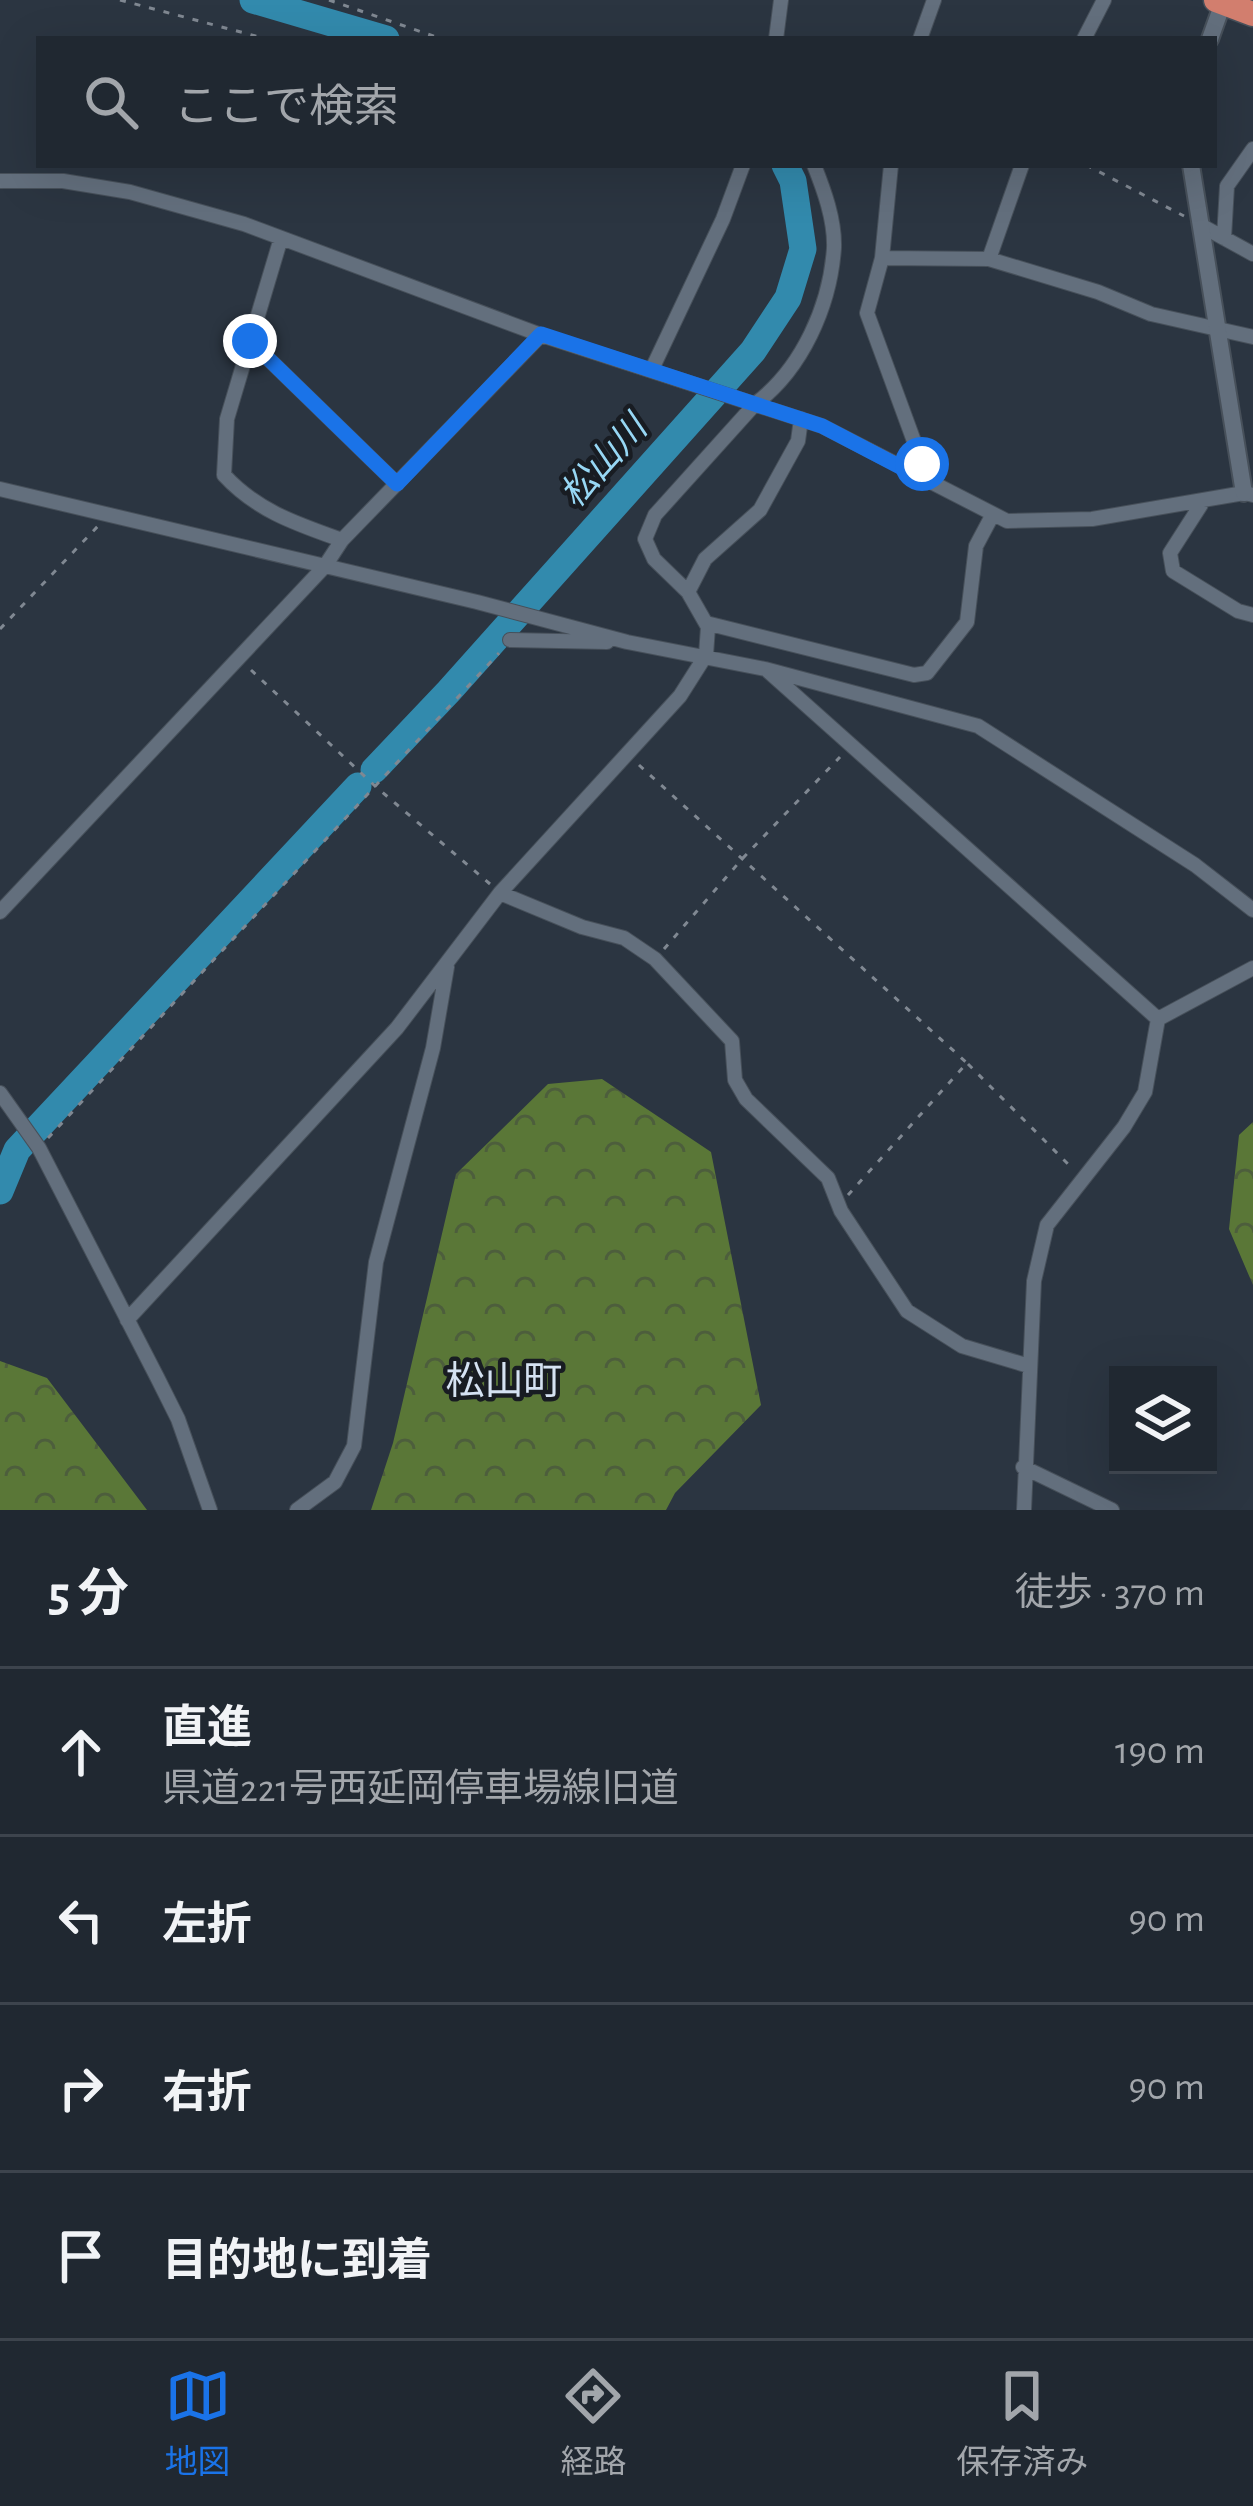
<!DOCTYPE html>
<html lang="ja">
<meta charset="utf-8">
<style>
body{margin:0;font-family:"Alegreya Sans","Noto Sans JP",sans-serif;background:#283039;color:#f1f3f6}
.controls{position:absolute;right:36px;bottom:36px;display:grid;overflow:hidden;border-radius:0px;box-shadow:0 12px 48px #0002}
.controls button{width:108px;height:108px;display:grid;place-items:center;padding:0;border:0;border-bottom:3px solid #3d444d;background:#202831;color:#f1f3f6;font:60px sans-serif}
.stop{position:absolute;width:36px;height:36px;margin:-27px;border:9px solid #1a73e8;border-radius:50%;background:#fff}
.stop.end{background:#1a73e8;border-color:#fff;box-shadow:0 3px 12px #0008}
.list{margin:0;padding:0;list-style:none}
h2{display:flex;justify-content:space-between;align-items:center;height:156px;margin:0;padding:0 48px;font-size:51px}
h2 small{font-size:39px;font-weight:400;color:#a2a6ab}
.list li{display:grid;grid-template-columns:78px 1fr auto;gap:36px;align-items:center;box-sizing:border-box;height:168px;padding:0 48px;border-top:3px solid #3d444d}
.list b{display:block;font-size:45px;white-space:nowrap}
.list p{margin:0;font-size:39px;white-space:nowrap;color:#a2a6ab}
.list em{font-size:39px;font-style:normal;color:#a2a6ab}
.icon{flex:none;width:66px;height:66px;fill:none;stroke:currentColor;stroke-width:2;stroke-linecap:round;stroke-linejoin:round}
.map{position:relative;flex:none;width:1253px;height:1510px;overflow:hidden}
.search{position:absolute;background:#202831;box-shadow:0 12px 48px #0002;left:36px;right:36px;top:36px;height:132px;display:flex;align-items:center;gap:30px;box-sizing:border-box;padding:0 42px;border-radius:0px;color:#a2a6ab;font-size:45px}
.sheet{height:828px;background:#202831}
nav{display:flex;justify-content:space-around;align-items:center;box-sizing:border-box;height:168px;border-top:3px solid #3d444d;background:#202831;font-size:33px;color:#a2a6ab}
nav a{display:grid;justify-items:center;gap:6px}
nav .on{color:#1a73e8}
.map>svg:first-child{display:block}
.forest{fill:url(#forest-crowns)}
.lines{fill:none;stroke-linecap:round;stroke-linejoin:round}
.river{stroke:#328aad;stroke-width:27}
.minor-casing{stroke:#47505a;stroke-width:16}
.tertiary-casing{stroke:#47505a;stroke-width:20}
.trunk-casing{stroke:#47505a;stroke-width:27}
.path{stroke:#808892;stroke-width:3;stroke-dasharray:6 9;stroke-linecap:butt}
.minor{stroke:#636f7d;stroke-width:14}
.tertiary{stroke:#636f7d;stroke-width:16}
.trunk{stroke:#d27e6e;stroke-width:24}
.route{stroke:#1a73e8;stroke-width:15}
.labels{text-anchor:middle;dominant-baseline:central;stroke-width:9;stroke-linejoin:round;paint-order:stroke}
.water-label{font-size:36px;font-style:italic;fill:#97d7f4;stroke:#181c22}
.quarter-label{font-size:39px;fill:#d5e2f2;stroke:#181c22}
</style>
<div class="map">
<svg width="1253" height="1510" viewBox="0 0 1253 1510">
<defs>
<pattern id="forest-crowns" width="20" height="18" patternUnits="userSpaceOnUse" patternTransform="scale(3)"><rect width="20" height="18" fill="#5a7737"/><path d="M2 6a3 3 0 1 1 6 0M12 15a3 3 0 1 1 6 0" fill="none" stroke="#4d5e3c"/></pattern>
</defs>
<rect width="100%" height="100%" fill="#2b3541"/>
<path class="forest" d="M 602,1079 L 711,1152 L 761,1405 L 675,1493 L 666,1510 L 371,1510 L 393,1443 L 456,1174 L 548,1084 Z
M 1253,1122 L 1253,1285 L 1229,1229 L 1239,1135 Z
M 0,1361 L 47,1378 L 147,1510 L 0,1510 Z"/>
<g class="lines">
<path class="river" d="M 253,0 L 386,39
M 374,770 L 449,691 L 753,351 L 788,298 L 803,249 L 793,181 L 785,165
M 0,1191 L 17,1150 L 358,786"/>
<g class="minor-casing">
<path id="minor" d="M 776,39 L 781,0
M 920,39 L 934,0
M 1084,39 L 1104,0
M 0,181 L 63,181 L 130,192 L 244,224 L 541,335 L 822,426 L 1007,521 L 1092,519 L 1244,493 L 1253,495
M 1202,226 L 1253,254
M 281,238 L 227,419 L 224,475 C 257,511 297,524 342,540
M 1224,238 L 1227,186 L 1253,149
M 882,258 L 891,165
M 989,259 L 1022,165
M 250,341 L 397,484
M 652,369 L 723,219 L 743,165
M 929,482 L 867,313 L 882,258 L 989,259 L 1098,292 L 1151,314 L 1253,337
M 0,489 L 477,602 L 627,642 L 765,669 L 978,726 L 1195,865 L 1253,910
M 1204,500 L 1170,553 L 1173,571 L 1238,611 L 1253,615
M 688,592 L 654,559 L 645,539 L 655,515 L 755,404 C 802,369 830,306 834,248 C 835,220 824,190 814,165
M 706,623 L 914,675 L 927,673 L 967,622 L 976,546 L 993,514
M 510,640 L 607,642
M 768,671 L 1158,1019
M 500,893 L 582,927 L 624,938 L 655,959 L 732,1041 L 735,1080 L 746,1099 L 828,1178 L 841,1211 L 907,1311 L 962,1346 L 1029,1366
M 0,912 L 325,566 L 342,540 L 541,335
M 1158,1019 L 1253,968
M 0,1093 L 39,1148 L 157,1377 L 178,1419 L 210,1510
M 127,1320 L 397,1028 L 500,893 L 680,696 L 706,655 L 708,627 L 688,592 L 705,559 L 760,510 L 798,441 L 801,419
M 1023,1467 L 1112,1510
M 297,1510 L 335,1482 L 354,1446 L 376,1262 L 433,1048 L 447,967
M 1024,1510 L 1034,1281 L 1047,1225 L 1124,1127 L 1145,1092 L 1158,1019"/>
</g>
<g class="tertiary-casing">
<path id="tertiary" d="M 1210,39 L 1224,0
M 1191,165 L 1244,493"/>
</g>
<g class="trunk-casing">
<path id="trunk" d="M 1216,0 L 1253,14"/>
</g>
<path class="path" d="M 120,0 L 267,39
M 329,0 L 442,39
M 1086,165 L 1184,216
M 0,629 L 98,526
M 251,670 L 375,786 L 490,884
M 639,765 L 967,1063 L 848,1195
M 664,949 L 742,859 L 840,757
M 968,1064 L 1072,1168
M 48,1138 L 499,653"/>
<use href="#minor" class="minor"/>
<use href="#tertiary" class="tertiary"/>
<use href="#trunk" class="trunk"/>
</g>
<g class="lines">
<path class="route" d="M 250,341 L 397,484 L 541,334 L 822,426 L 929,482 L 922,464"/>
</g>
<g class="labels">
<g class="water-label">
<text transform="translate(604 462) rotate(-48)">松山川</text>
</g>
<g class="quarter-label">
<text x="504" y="1382">松山町</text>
</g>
</g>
</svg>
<div class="controls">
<button><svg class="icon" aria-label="layers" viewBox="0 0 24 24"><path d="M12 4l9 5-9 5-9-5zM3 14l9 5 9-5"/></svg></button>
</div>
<div class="stop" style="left:922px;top:464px"></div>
<div class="stop end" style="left:250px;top:341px"></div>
<div class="search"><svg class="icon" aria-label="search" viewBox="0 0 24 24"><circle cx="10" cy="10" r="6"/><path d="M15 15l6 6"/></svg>ここで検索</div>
</div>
<section class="sheet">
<h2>5 分<small>徒歩 · 370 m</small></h2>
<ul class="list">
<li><svg class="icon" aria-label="ahead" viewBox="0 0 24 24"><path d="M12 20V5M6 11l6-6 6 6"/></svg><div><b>直進</b><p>県道221号西延岡停車場線旧道</p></div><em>190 m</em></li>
<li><svg class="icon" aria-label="left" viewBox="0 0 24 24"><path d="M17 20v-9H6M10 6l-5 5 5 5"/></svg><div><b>左折</b></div><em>90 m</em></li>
<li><svg class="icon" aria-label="right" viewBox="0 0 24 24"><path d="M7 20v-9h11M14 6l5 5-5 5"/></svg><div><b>右折</b></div><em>90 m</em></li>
<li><svg class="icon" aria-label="arrive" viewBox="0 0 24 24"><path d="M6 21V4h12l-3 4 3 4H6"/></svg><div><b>目的地に到着</b></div></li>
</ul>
</section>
<nav>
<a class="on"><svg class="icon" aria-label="map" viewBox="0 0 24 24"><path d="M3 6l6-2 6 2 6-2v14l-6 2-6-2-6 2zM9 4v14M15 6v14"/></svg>地図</a>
<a><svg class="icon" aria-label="directions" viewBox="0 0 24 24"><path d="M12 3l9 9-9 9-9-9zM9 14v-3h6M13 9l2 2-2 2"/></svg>経路</a>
<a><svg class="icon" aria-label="saved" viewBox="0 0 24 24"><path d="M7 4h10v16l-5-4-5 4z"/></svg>保存済み</a>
</nav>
